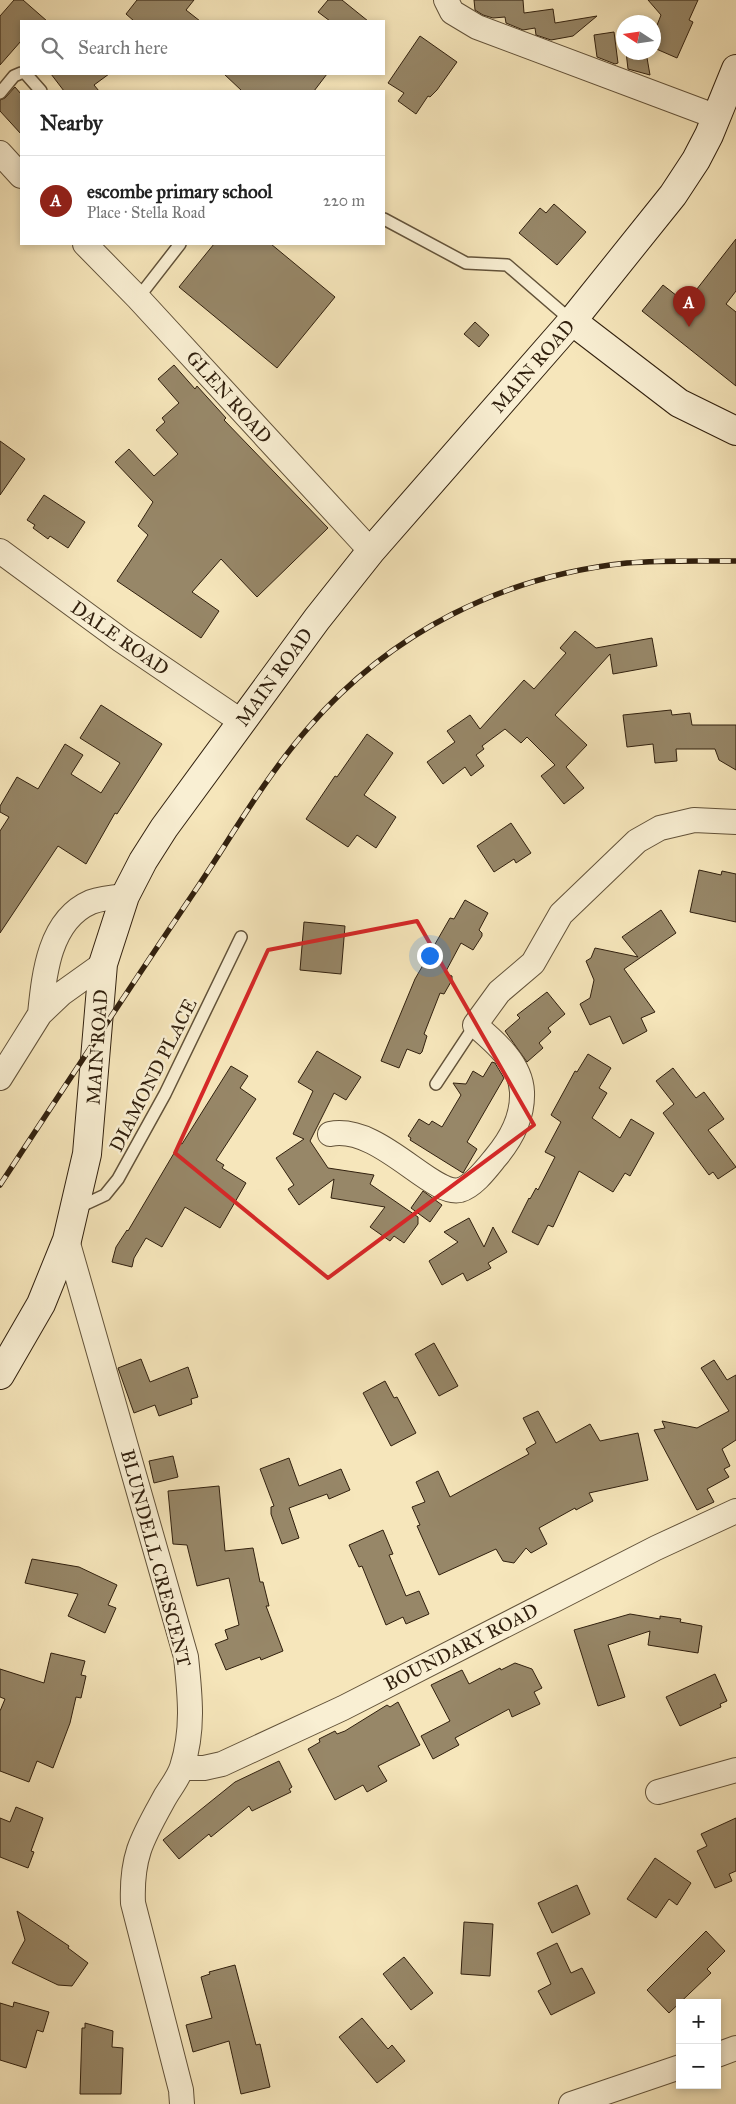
<!DOCTYPE html>
<meta charset="utf-8">
<style>
body{margin:0;font-family:"IM FELL Great Primer",serif;background:#f6f6f6;color:#222}
.controls{position:absolute;right:15px;bottom:15px;display:grid;overflow:hidden;border-radius:0px;box-shadow:0 2px 8px #0003}
.controls button{width:45px;height:45px;display:grid;place-items:center;padding:0;border:0;border-bottom:1px solid #e0e0e0;background:#fff;color:#222;font:25px sans-serif}
.compass{position:absolute;left:616px;top:15px;width:45px;height:45px;border-radius:50%;background:#fff;box-shadow:0 2px 8px #0003;rotate:282deg}
.you{position:absolute;left:429px;top:955px;width:18px;height:18px;margin:-12px;border:4px solid #fff;border-radius:50%;background:#1a73e8;box-shadow:0 0 0 8px #1a73e833}
.badge{display:grid;place-items:center;width:32px;height:32px;border-radius:50%;background:#8f2418;color:#fff;font-size:16px;font-weight:700}
.pin{position:absolute;translate:-50% -41px;filter:drop-shadow(0 1px 2px #0008)}
.pin::after{content:'';position:absolute;top:26px;width:18px;height:15px;background:inherit;clip-path:polygon(0 0,100% 0,50% 100%)}
.list{margin:0;padding:0;list-style:none}
h2{display:flex;justify-content:space-between;align-items:center;height:65px;margin:0;padding:0 20px;font-size:21px}
h2 small{font-size:16px;font-weight:400;color:#767676}
.list li{display:grid;grid-template-columns:32px 1fr auto;gap:15px;align-items:center;box-sizing:border-box;height:90px;padding:0 20px;border-top:1px solid #e0e0e0}
.list b{display:block;font-size:19px;white-space:nowrap}
.list p{margin:0;font-size:16px;white-space:nowrap;color:#767676}
.list em{font-size:16px;font-style:normal;color:#767676}
.icon{flex:none;width:28px;height:28px;fill:none;stroke:currentColor;stroke-width:2;stroke-linecap:round;stroke-linejoin:round}
.map{position:relative;flex:none;width:736px;height:2104px;overflow:hidden}
.search{position:absolute;background:#fff;box-shadow:0 2px 8px #0003;left:20px;top:20px;width:365px;height:55px;display:flex;align-items:center;gap:12px;box-sizing:border-box;padding:0 18px;border-radius:0px;color:#767676;font-size:19px}
.panel{position:absolute;background:#fff;box-shadow:0 2px 8px #0003;left:20px;top:90px;width:365px;height:155px;border-radius:0px}
.map>svg:first-child{display:block}
.building{fill:#978768;stroke:#31200e}
.lines{fill:none;stroke-linecap:round;stroke-linejoin:round}
.lane-casing{stroke:#625239;stroke-width:14}
.street-casing{stroke:#625239;stroke-width:26}
.secondary-casing{stroke:#31200e;stroke-width:30}
.lane{stroke:#f9efd3;stroke-width:11}
.street{stroke:#f9efd3;stroke-width:24}
.secondary{stroke:#f9efd3;stroke-width:28}
.rail-casing{stroke:#31200e;stroke-width:5.5}
.rail{stroke:#f9efd3;stroke-width:4;stroke-dasharray:11;stroke-linecap:butt}
.marked{fill:none;stroke:#d62828;stroke-width:4;stroke-linejoin:round}
.labels{text-anchor:middle;dominant-baseline:central;stroke-width:5;stroke-linejoin:round;paint-order:stroke}
.street-label{font-size:19px;fill:#31200e;stroke:#f9efd3}
</style>
<div class="map">
<svg width="736" height="2104" viewBox="0 0 736 2104">
<rect width="100%" height="100%" fill="#f6e6bb"/>
<filter id="stains"><feTurbulence type="fractalNoise" baseFrequency=".004" numOctaves="4"/><feColorMatrix values="0 0 0 0 .2 0 0 0 0 .09 0 0 0 0 .02 0 0 0 .5 -.17"/></filter>
<radialGradient id="worn" r=".72"><stop offset=".6" stop-color="#630" stop-opacity="0"/><stop offset="1" stop-color="#630" stop-opacity=".3"/></radialGradient>
<path class="building" d="M 14,0 L 23,0 L 47,21 L 21,21 L 21,41 L 0,65 L 0,16 Z
M 137,0 L 194,0 L 186,10 L 200,21 L 134,21 L 126,14 Z
M 328,0 L 342,0 L 368,21 L 330,21 L 318,12 Z
M 474,0 L 523,0 L 524,13 L 553,9 L 555,23 L 597,16 L 573,36 L 551,40 L 536,35 L 535,28 L 523,30 L 506,23 L 505,17 L 493,18 L 483,15 L 475,10 Z
M 648,0 L 698,0 L 689,20 L 693,22 L 677,58 L 654,48 L 654,33 L 661,15 Z
M 614,32 L 618,63 L 615,64 L 597,57 L 594,35 Z
M 420,36 L 457,62 L 437,90 L 430,97 L 428,96 L 416,114 L 398,101 L 404,93 L 388,83 Z
M 626,52 L 646,52 L 650,75 L 628,69 Z
M 51,74 L 109,74 L 94,85 L 99,91 L 64,91 Z
M 224,74 L 327,74 L 314,91 L 242,91 Z
M 15,87 L 21,94 L 21,134 L 0,111 L 0,100 L 5,98 Z
M 554,204 L 586,232 L 557,265 L 519,233 L 540,208 L 546,213 Z
M 736,239 L 736,291 L 726,304 L 736,312 L 736,386 L 642,311 L 663,285 L 686,303 Z
M 214,244 L 271,244 L 335,297 L 277,368 L 179,287 Z
M 475,322 L 489,335 L 479,347 L 464,334 Z
M 174,365 L 195,389 L 197,386 L 226,418 L 224,420 L 328,528 L 257,597 L 221,559 L 192,592 L 219,611 L 201,638 L 117,581 L 148,535 L 138,526 L 153,502 L 115,462 L 129,449 L 154,476 L 178,454 L 156,430 L 165,422 L 162,418 L 179,403 L 158,379 Z
M 0,441 L 25,459 L 0,495 Z
M 44,495 L 85,522 L 68,548 L 50,536 L 48,539 L 33,528 L 35,525 L 27,520 Z
M 575,631 L 596,648 L 652,638 L 657,666 L 613,674 L 610,654 L 555,715 L 587,745 L 566,767 L 584,788 L 564,804 L 541,776 L 555,765 L 527,737 L 521,743 L 505,729 L 482,746 L 484,749 L 476,755 L 484,766 L 471,776 L 465,767 L 443,784 L 427,762 L 455,742 L 447,731 L 470,715 L 480,729 L 524,680 L 534,689 L 566,653 L 560,648 Z
M 101,705 L 162,744 L 117,814 L 115,813 L 86,864 L 58,846 L 0,933 L 0,831 L 9,817 L 0,812 L 0,806 L 17,777 L 38,789 L 65,744 L 83,755 L 71,774 L 101,793 L 120,763 L 80,738 Z
M 671,710 L 672,715 L 690,713 L 692,725 L 736,725 L 736,770 L 719,760 L 715,749 L 676,749 L 677,761 L 655,763 L 653,744 L 627,747 L 623,715 Z
M 367,734 L 393,753 L 364,795 L 396,817 L 376,848 L 357,835 L 348,847 L 306,819 L 335,776 L 337,777 Z
M 511,823 L 531,853 L 516,863 L 514,859 L 494,872 L 477,846 Z
M 699,870 L 721,875 L 722,871 L 736,874 L 736,922 L 690,912 Z
M 465,900 L 488,913 L 479,930 L 482,933 L 482,936 L 473,950 L 461,943 L 445,973 L 452,976 L 452,980 L 444,994 L 440,993 L 424,1034 L 427,1036 L 422,1052 L 420,1054 L 407,1049 L 399,1068 L 381,1061 L 415,979 L 450,918 L 454,919 Z
M 661,910 L 676,933 L 624,969 L 655,1012 L 641,1018 L 647,1031 L 623,1044 L 610,1016 L 590,1025 L 580,1004 L 590,998 L 594,980 L 586,961 L 591,958 L 595,948 L 638,957 L 622,937 Z
M 304,922 L 345,926 L 341,974 L 300,970 Z
M 547,992 L 565,1014 L 548,1028 L 551,1032 L 539,1043 L 543,1048 L 527,1062 L 505,1031 L 520,1018 L 517,1015 Z
M 317,1051 L 361,1077 L 346,1100 L 334,1093 L 310,1141 L 328,1168 L 374,1175 L 370,1184 L 418,1217 L 418,1224 L 404,1243 L 394,1236 L 390,1241 L 370,1227 L 385,1207 L 331,1198 L 334,1179 L 299,1205 L 288,1189 L 294,1185 L 276,1158 L 304,1139 L 293,1134 L 313,1091 L 298,1082 Z
M 588,1054 L 611,1068 L 599,1088 L 607,1093 L 592,1118 L 620,1138 L 631,1119 L 654,1133 L 630,1176 L 625,1173 L 613,1192 L 579,1171 L 553,1227 L 548,1225 L 538,1245 L 512,1232 L 529,1198 L 530,1199 L 536,1188 L 538,1190 L 555,1157 L 545,1152 L 561,1122 L 551,1115 L 575,1071 L 577,1072 Z
M 492,1062 L 495,1063 L 504,1078 L 467,1142 L 477,1149 L 463,1173 L 410,1140 L 411,1138 L 408,1136 L 419,1119 L 429,1125 L 432,1121 L 442,1127 L 461,1095 L 453,1083 L 466,1084 L 473,1071 L 483,1077 Z
M 231,1066 L 248,1076 L 240,1088 L 256,1099 L 216,1160 L 224,1165 L 222,1168 L 246,1183 L 220,1228 L 185,1207 L 162,1247 L 146,1238 L 134,1258 L 132,1267 L 112,1262 L 116,1247 L 127,1230 L 128,1231 L 180,1143 L 182,1144 Z
M 673,1068 L 696,1098 L 704,1092 L 724,1119 L 708,1130 L 736,1167 L 718,1179 L 713,1172 L 709,1175 L 663,1113 L 674,1104 L 656,1081 Z
M 423,1191 L 442,1205 L 430,1222 L 411,1208 Z
M 469,1218 L 484,1247 L 493,1227 L 507,1252 L 488,1263 L 491,1268 L 467,1281 L 463,1273 L 442,1285 L 429,1261 L 458,1242 L 444,1232 Z
M 434,1343 L 458,1386 L 439,1396 L 415,1354 Z
M 141,1359 L 150,1382 L 188,1367 L 198,1397 L 191,1399 L 192,1404 L 159,1416 L 155,1405 L 134,1413 L 118,1368 Z
M 714,1360 L 727,1380 L 736,1375 L 736,1440 L 722,1449 L 730,1466 L 724,1469 L 729,1477 L 707,1489 L 714,1502 L 697,1510 L 654,1430 L 665,1428 L 662,1421 L 697,1428 L 729,1411 L 701,1368 Z
M 385,1381 L 394,1398 L 397,1397 L 416,1433 L 391,1446 L 363,1393 Z
M 538,1411 L 556,1443 L 590,1424 L 600,1441 L 638,1433 L 648,1480 L 589,1493 L 593,1501 L 576,1510 L 575,1508 L 539,1528 L 547,1544 L 531,1553 L 526,1548 L 514,1563 L 503,1561 L 496,1549 L 439,1575 L 417,1526 L 420,1525 L 412,1507 L 425,1502 L 416,1482 L 438,1471 L 450,1497 L 529,1454 L 526,1449 L 536,1443 L 523,1418 Z
M 173,1456 L 178,1477 L 154,1483 L 149,1461 Z
M 289,1458 L 299,1486 L 341,1469 L 350,1490 L 329,1499 L 327,1494 L 289,1508 L 299,1538 L 282,1544 L 271,1514 L 271,1507 L 274,1506 L 260,1469 Z
M 219,1486 L 225,1551 L 253,1548 L 260,1582 L 263,1582 L 269,1606 L 266,1606 L 283,1651 L 261,1660 L 260,1657 L 226,1670 L 215,1644 L 228,1639 L 225,1630 L 239,1625 L 229,1578 L 197,1586 L 187,1545 L 173,1544 L 168,1491 Z
M 383,1530 L 393,1554 L 389,1555 L 406,1596 L 419,1591 L 429,1614 L 406,1624 L 403,1617 L 386,1625 L 362,1566 L 359,1567 L 349,1545 Z
M 32,1559 L 79,1567 L 117,1585 L 108,1605 L 116,1608 L 105,1633 L 68,1616 L 78,1594 L 25,1583 Z
M 630,1614 L 660,1619 L 660,1616 L 681,1619 L 680,1622 L 702,1626 L 698,1653 L 648,1645 L 650,1631 L 608,1645 L 625,1697 L 598,1706 L 574,1630 Z
M 51,1653 L 85,1661 L 81,1675 L 86,1676 L 81,1698 L 76,1697 L 70,1723 L 53,1768 L 37,1761 L 29,1782 L 0,1771 L 0,1711 L 5,1699 L 0,1697 L 0,1669 L 44,1683 Z
M 515,1663 L 532,1669 L 542,1688 L 534,1692 L 540,1704 L 512,1717 L 509,1709 L 455,1738 L 459,1745 L 433,1759 L 421,1736 L 450,1721 L 431,1685 L 462,1670 L 469,1684 L 500,1668 L 501,1670 Z
M 715,1674 L 727,1701 L 720,1704 L 721,1707 L 680,1726 L 666,1697 Z
M 398,1702 L 420,1745 L 378,1766 L 387,1781 L 367,1792 L 363,1785 L 335,1800 L 308,1749 L 320,1742 L 319,1739 L 335,1731 L 337,1734 L 345,1731 L 387,1705 L 390,1707 Z
M 279,1761 L 292,1787 L 289,1789 L 291,1792 L 252,1811 L 249,1806 L 211,1837 L 209,1834 L 179,1859 L 163,1840 L 235,1782 Z
M 16,1807 L 43,1818 L 31,1851 L 34,1852 L 28,1868 L 0,1857 L 0,1818 L 10,1822 Z
M 736,1818 L 736,1871 L 729,1874 L 732,1881 L 715,1888 L 697,1851 L 707,1846 L 701,1834 Z
M 655,1858 L 691,1883 L 677,1905 L 669,1899 L 656,1918 L 627,1899 Z
M 577,1885 L 590,1914 L 552,1933 L 538,1903 Z
M 17,1911 L 69,1946 L 68,1948 L 88,1963 L 72,1986 L 58,1985 L 12,1963 L 25,1940 Z
M 464,1922 L 493,1924 L 490,1976 L 461,1974 Z
M 706,1931 L 725,1951 L 707,1969 L 711,1973 L 669,2013 L 647,1990 Z
M 557,1943 L 571,1973 L 582,1968 L 595,1993 L 551,2015 L 538,1991 L 551,1984 L 537,1953 Z
M 404,1957 L 433,1993 L 411,2010 L 383,1974 Z
M 235,1965 L 256,2045 L 260,2044 L 270,2087 L 241,2094 L 229,2041 L 193,2052 L 186,2025 L 212,2018 L 201,1977 L 210,1974 L 209,1972 Z
M 14,2002 L 49,2012 L 43,2032 L 37,2030 L 26,2068 L 0,2060 L 0,2003 L 13,2007 Z
M 362,2018 L 388,2049 L 392,2045 L 405,2061 L 377,2083 L 339,2037 Z
M 85,2023 L 113,2031 L 112,2047 L 123,2048 L 121,2094 L 80,2094 L 82,2028 L 85,2028 Z"/>
<g class="lines">
<g class="lane-casing">
<path id="lane" d="M 26,74 L 41,91
M 0,93 L 14,76 L 21,73
M 384,219 L 466,263 L 507,265 L 572,321
M 138,298 L 180,244
M 436,1084 L 475,1025
M 77,1208 L 105,1195 L 118,1179 L 165,1094 L 241,937"/>
</g>
<g class="street-casing">
<path id="street" d="M 446,0 L 452,12 L 477,27 L 717,117
M 0,153 L 21,176
M 85,244 L 138,298 L 371,551
M 0,551 L 121,640 L 242,722
M 40,1014 C 44,975 49,920 91,902 C 102,898 114,897 125,896
M 0,1078 L 40,1014 L 61,994 L 103,964
M 330,1134 C 379,1124 432,1197 460,1190 C 474,1186 487,1168 496,1157 C 512,1138 523,1116 522,1092 C 521,1064 495,1042 475,1025 L 499,992 L 533,963 L 561,914 L 637,841 L 660,828 L 694,820 L 736,822
M 67,1240 L 186,1657 C 190,1695 194,1730 182,1767 C 179,1777 171,1787 165,1797 C 143,1837 131,1855 133,1903 L 181,2090 L 182,2104
M 182,1768 L 204,1768 L 222,1764 L 343,1708 L 656,1548 L 736,1511
M 658,1792 L 736,1770
M 717,2055 L 736,2048
M 571,2104 L 680,2067"/>
</g>
<g class="secondary-casing">
<path id="secondary" d="M 572,321 L 679,403 L 736,431
M 0,1375 L 41,1304 L 67,1240 L 87,1154 L 103,964 L 125,896 L 143,861 L 164,828 L 317,619 L 371,551 L 572,321 L 673,195 L 696,160 L 709,135 L 736,69"/>
</g>
<use href="#lane" class="lane"/>
<use href="#street" class="street"/>
<use href="#secondary" class="secondary"/>
<g class="rail-casing">
<path id="rail" d="M 0,1185 C 65,1086 130,987 197,888 C 233,834 266,776 309,727 C 391,632 503,576 627,563 C 663,560 700,561 736,561"/>
</g>
<use href="#rail" class="rail"/>
</g>
<path class="marked" d="M 417,921 L 534,1125 L 328,1278 L 175,1153 L 268,950 Z"/>
<g class="labels">
<g class="street-label">
<text transform="translate(533 366) rotate(-49)">MAIN ROAD</text>
<text transform="translate(229 397) rotate(48)">GLEN ROAD</text>
<text transform="translate(120 638) rotate(35)">DALE ROAD</text>
<text transform="translate(274 677) rotate(-54)">MAIN ROAD</text>
<text transform="translate(97 1047) rotate(-86)">MAIN ROAD</text>
<text transform="translate(153 1075) rotate(-63)">DIAMOND PLACE</text>
<text transform="translate(156 1558) rotate(75)">BLUNDELL CRESCENT</text>
<text transform="translate(461 1647) rotate(-27)">BOUNDARY ROAD</text>
</g>
</g>
<rect width="100%" height="100%" filter="url(#stains)"/>
<rect width="100%" height="100%" fill="url(#worn)"/>
</svg>
<div class="controls">
<button>+</button>
<button>−</button>
</div>
<svg class="compass" viewBox="-18 -18 36 36"><path d="M0-13l5 13h-10z" fill="#e53935"/><path d="M0 13l5-13h-10z" fill="#767676"/></svg>
<div class="you"></div>
<div class="pin badge" style="left:689px;top:327px">A</div>
<div class="search"><svg class="icon" aria-label="search" viewBox="0 0 24 24"><circle cx="10" cy="10" r="6"/><path d="M15 15l6 6"/></svg>Search here</div>
<section class="panel">
<h2>Nearby<small></small></h2>
<ul class="list">
<li><span class="badge">A</span><div><b>escombe primary school</b><p>Place · Stella Road</p></div><em>220 m</em></li>
</ul>
</section>
</div>
